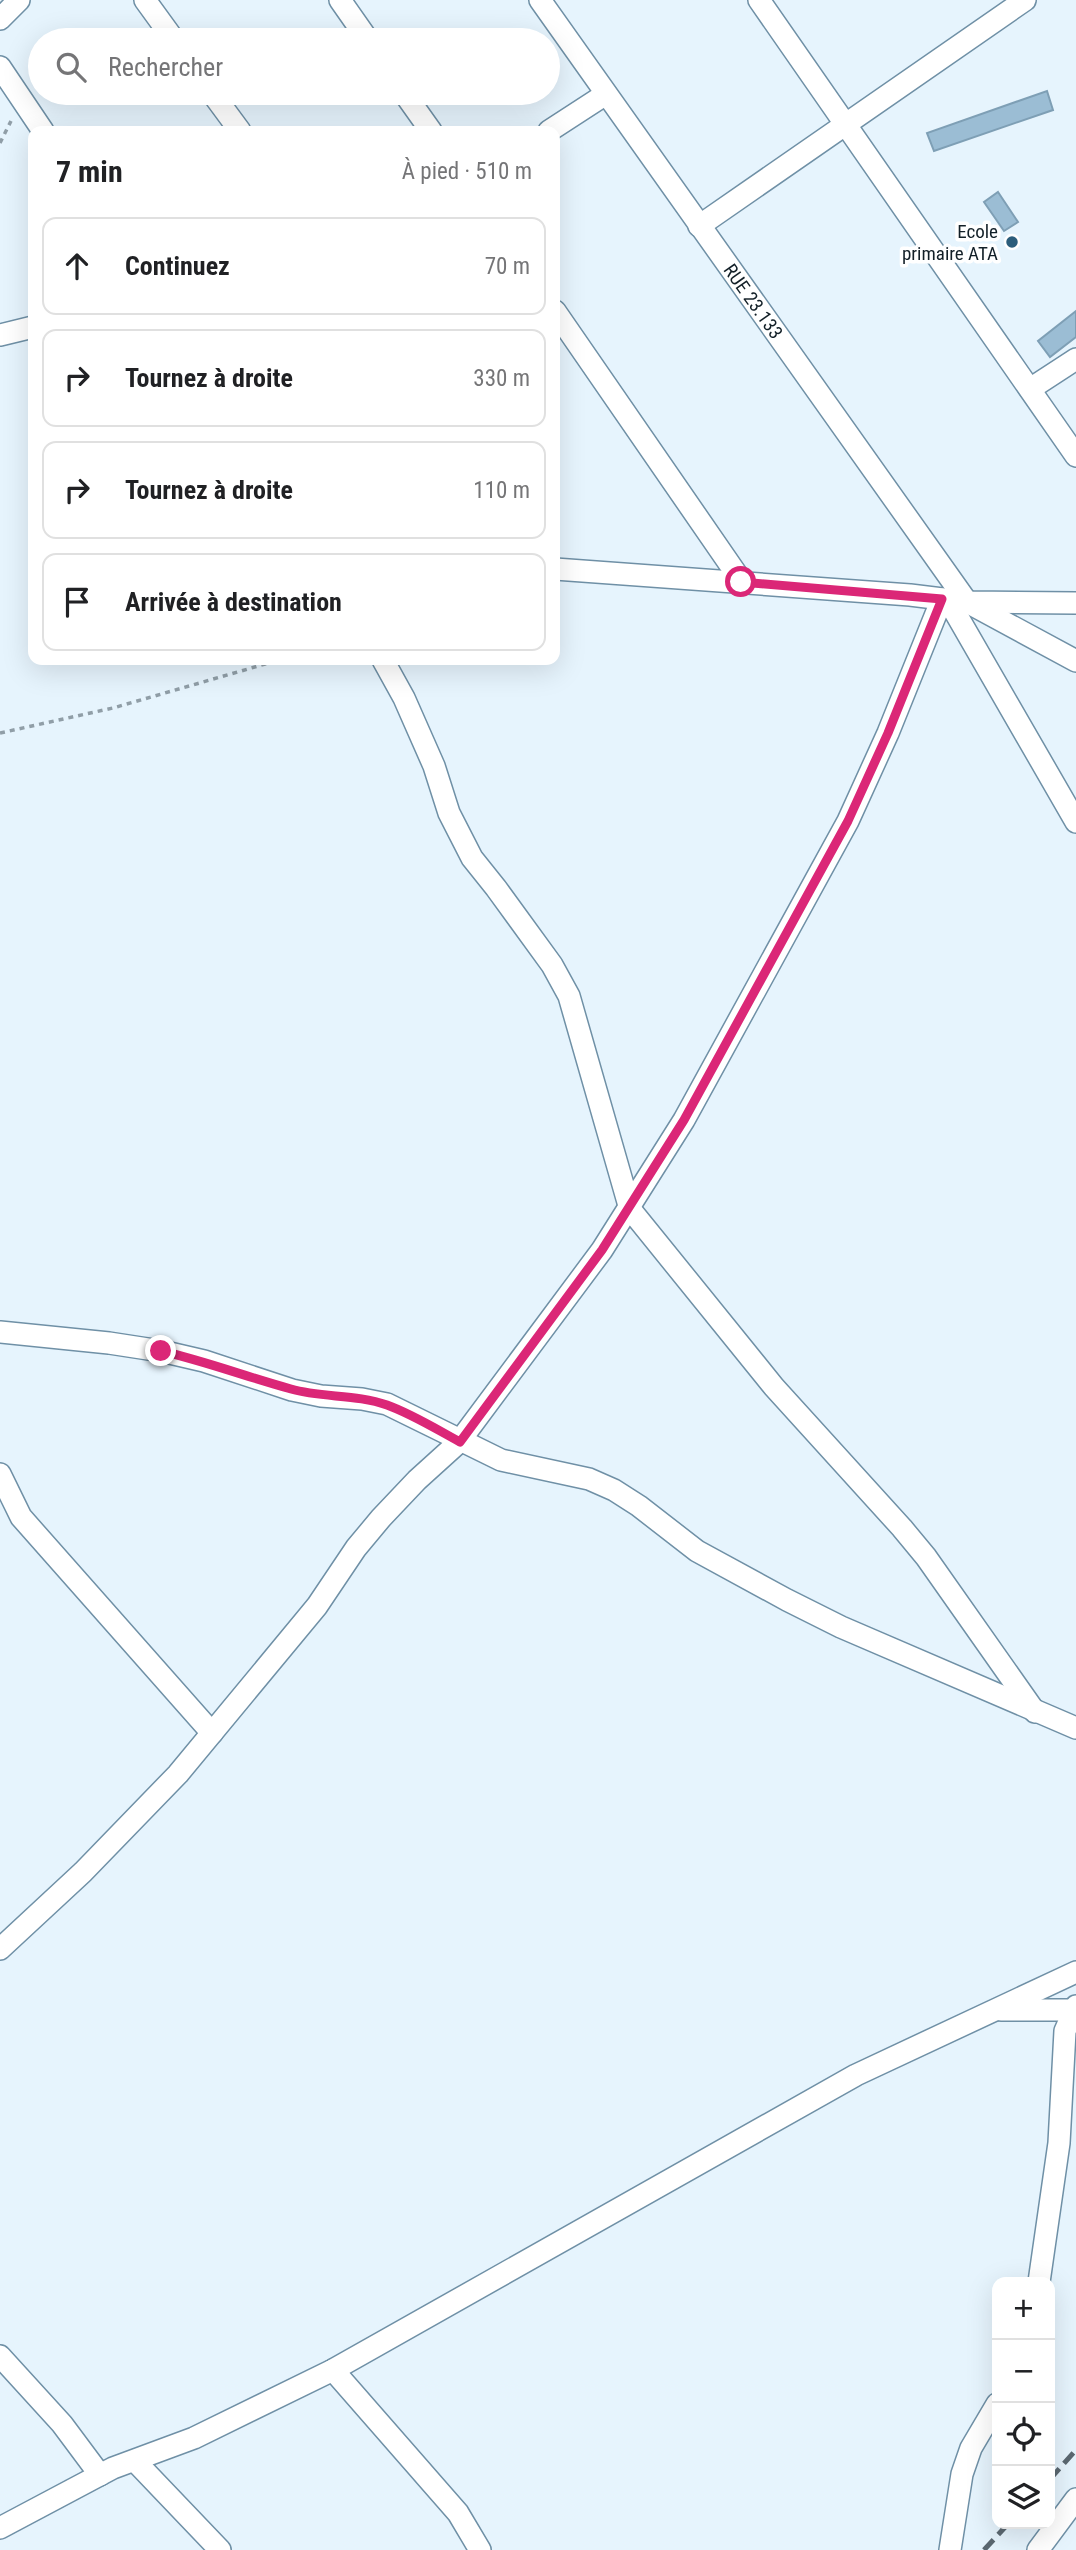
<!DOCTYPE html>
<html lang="fr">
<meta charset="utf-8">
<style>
body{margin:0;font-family:"Roboto Condensed",sans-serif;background:#f6f6f6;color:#202124}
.controls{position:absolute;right:21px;bottom:21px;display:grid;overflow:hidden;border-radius:14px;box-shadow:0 7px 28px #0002}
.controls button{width:63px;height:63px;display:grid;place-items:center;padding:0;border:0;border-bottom:2px solid #e0e0e0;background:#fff;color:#202124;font:35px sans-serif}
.stop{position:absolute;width:21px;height:21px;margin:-16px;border:5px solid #db2777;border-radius:50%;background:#fff}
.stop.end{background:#db2777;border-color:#fff;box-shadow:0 2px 7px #0008}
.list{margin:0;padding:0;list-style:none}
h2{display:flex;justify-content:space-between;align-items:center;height:91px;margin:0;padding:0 28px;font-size:30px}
h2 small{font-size:23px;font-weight:400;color:#757577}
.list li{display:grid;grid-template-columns:46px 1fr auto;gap:21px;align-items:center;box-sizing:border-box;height:98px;margin:0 14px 14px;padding:0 14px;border:2px solid #e0e0e0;border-radius:14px}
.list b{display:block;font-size:26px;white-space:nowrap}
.list em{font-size:23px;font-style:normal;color:#757577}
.icon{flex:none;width:38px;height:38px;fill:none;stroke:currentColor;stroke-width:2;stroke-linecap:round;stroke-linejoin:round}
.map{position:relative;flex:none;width:1076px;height:2550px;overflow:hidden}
.search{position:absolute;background:#fff;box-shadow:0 7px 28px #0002;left:28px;top:28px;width:532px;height:77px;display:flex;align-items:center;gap:18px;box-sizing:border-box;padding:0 24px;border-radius:38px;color:#757577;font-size:26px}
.panel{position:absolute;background:#fff;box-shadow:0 7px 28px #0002;left:28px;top:126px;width:532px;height:539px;border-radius:14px}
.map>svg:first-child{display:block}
.building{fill:#9bbdd4;stroke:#7e9fb5;stroke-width:2}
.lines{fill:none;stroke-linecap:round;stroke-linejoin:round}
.street-casing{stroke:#6f90a6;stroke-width:24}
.path{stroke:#909ea7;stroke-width:3.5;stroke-dasharray:5 5;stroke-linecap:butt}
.street{stroke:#fff;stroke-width:21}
.rail{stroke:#5b6871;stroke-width:5;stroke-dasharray:14 7;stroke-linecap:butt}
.route{stroke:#db2777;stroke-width:9}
.poi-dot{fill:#2c5d7b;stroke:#fff;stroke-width:2.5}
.labels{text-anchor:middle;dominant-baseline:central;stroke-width:7;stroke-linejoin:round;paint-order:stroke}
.poi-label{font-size:19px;fill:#121f27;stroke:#fff;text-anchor:end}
.street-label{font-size:19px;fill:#121f27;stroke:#fff}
</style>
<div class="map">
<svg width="1076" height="2550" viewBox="0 0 1076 2550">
<rect width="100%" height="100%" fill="#e6f4fd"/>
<path class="building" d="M 1047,91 L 1053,110 L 934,151 L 927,133 Z
M 998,192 L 1018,222 L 1004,231 L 984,202 Z
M 1076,311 L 1076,337 L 1050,357 L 1038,341 Z"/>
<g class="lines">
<g class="street-casing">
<g id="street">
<path d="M 145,0 L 174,40"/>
<path d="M 340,0 L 368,40"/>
<path id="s1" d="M 540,0 L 967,602 L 1076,661"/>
<path d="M 759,0 L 1076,456"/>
<path d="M 0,19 L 19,0"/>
<path d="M 0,67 L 43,131"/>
<path d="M 212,93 L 240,131"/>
<path d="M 404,93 L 431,131"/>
<path d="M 549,131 L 606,94"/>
<path d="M 699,226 L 1025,0"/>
<path d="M 555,311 L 742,582"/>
<path d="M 0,335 L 33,327"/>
<path d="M 1030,389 L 1076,359"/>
<path d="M 555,569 L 910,595 L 967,602 L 1076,603"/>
<path d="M 948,600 L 1076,822"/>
<path d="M 383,660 L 404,698 L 434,766 L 449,813 L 472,858 L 496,888 L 552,965 L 569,996 L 630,1209 L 774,1387 L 902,1528 L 926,1557 L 1035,1712"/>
<path d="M 0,1332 L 109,1343 L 161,1351 L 204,1361 L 292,1390 L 321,1396 L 362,1399 L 387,1404 L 501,1460 L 589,1479 L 614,1490 L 639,1506 L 697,1551 L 787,1600 L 841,1627 L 1076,1728"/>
<path d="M 0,1474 L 21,1517 L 212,1733"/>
<path d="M 0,1949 L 83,1872 L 178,1774 L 317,1606 L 356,1548 L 381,1518 L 417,1480 L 459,1442 L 602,1250 L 684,1120 L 848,821 L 888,733 L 942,599"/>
<path d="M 1001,2010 L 1076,2010"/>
<path d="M 1039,2282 L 1059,2143 L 1065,2031 L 1076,2006"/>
<path d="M 0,2356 L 62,2424 L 100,2475"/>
<path d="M 333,2370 L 458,2513 L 480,2550"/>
<path d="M 135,2461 L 220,2550"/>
<path d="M 0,2528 L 113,2468 L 194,2438 L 333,2370 L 856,2075 L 1076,1972"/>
<path d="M 950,2550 L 962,2474 L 971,2448 L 997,2404"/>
<path d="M 1038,2550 L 1076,2499"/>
</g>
</g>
<path class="path" d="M 0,143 L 11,121
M 0,733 L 113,708 L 279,660"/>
<use href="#street" class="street"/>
<path class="rail" d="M 1050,2479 L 1076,2450
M 984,2550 L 1008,2524"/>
</g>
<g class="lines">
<path class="route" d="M 161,1351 C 205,1361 247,1377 291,1389 C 322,1398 356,1394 387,1405 C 412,1414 436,1429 460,1442 L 602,1250 L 684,1120 L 848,821 L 888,733 L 942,599 L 741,582"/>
</g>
<circle class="poi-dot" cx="1012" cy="242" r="7"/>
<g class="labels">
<g class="poi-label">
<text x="998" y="231">Ecole<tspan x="998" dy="22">primaire ATA</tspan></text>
</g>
<g class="street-label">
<text stroke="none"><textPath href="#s1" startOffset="369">RUE 23.133</textPath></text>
</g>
</g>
</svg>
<div class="controls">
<button>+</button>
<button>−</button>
<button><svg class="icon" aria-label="locate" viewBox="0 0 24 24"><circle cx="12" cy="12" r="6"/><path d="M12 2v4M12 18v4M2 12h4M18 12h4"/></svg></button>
<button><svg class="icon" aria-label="layers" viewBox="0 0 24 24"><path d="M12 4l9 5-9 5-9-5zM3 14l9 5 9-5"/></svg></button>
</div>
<div class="stop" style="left:741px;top:582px"></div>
<div class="stop end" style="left:161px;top:1351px"></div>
<div class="search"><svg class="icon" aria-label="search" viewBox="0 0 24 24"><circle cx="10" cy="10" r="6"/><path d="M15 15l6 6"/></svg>Rechercher</div>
<section class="panel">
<h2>7 min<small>À pied · 510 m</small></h2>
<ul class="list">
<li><svg class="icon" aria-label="ahead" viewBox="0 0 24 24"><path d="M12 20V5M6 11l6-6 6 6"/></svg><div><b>Continuez</b></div><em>70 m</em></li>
<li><svg class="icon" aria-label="right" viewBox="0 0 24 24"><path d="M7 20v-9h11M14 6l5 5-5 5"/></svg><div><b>Tournez à droite</b></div><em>330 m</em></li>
<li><svg class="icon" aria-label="right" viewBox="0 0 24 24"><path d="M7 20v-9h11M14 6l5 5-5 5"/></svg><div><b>Tournez à droite</b></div><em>110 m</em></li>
<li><svg class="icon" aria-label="arrive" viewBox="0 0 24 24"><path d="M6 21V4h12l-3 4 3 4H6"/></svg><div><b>Arrivée à destination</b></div></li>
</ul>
</section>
</div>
